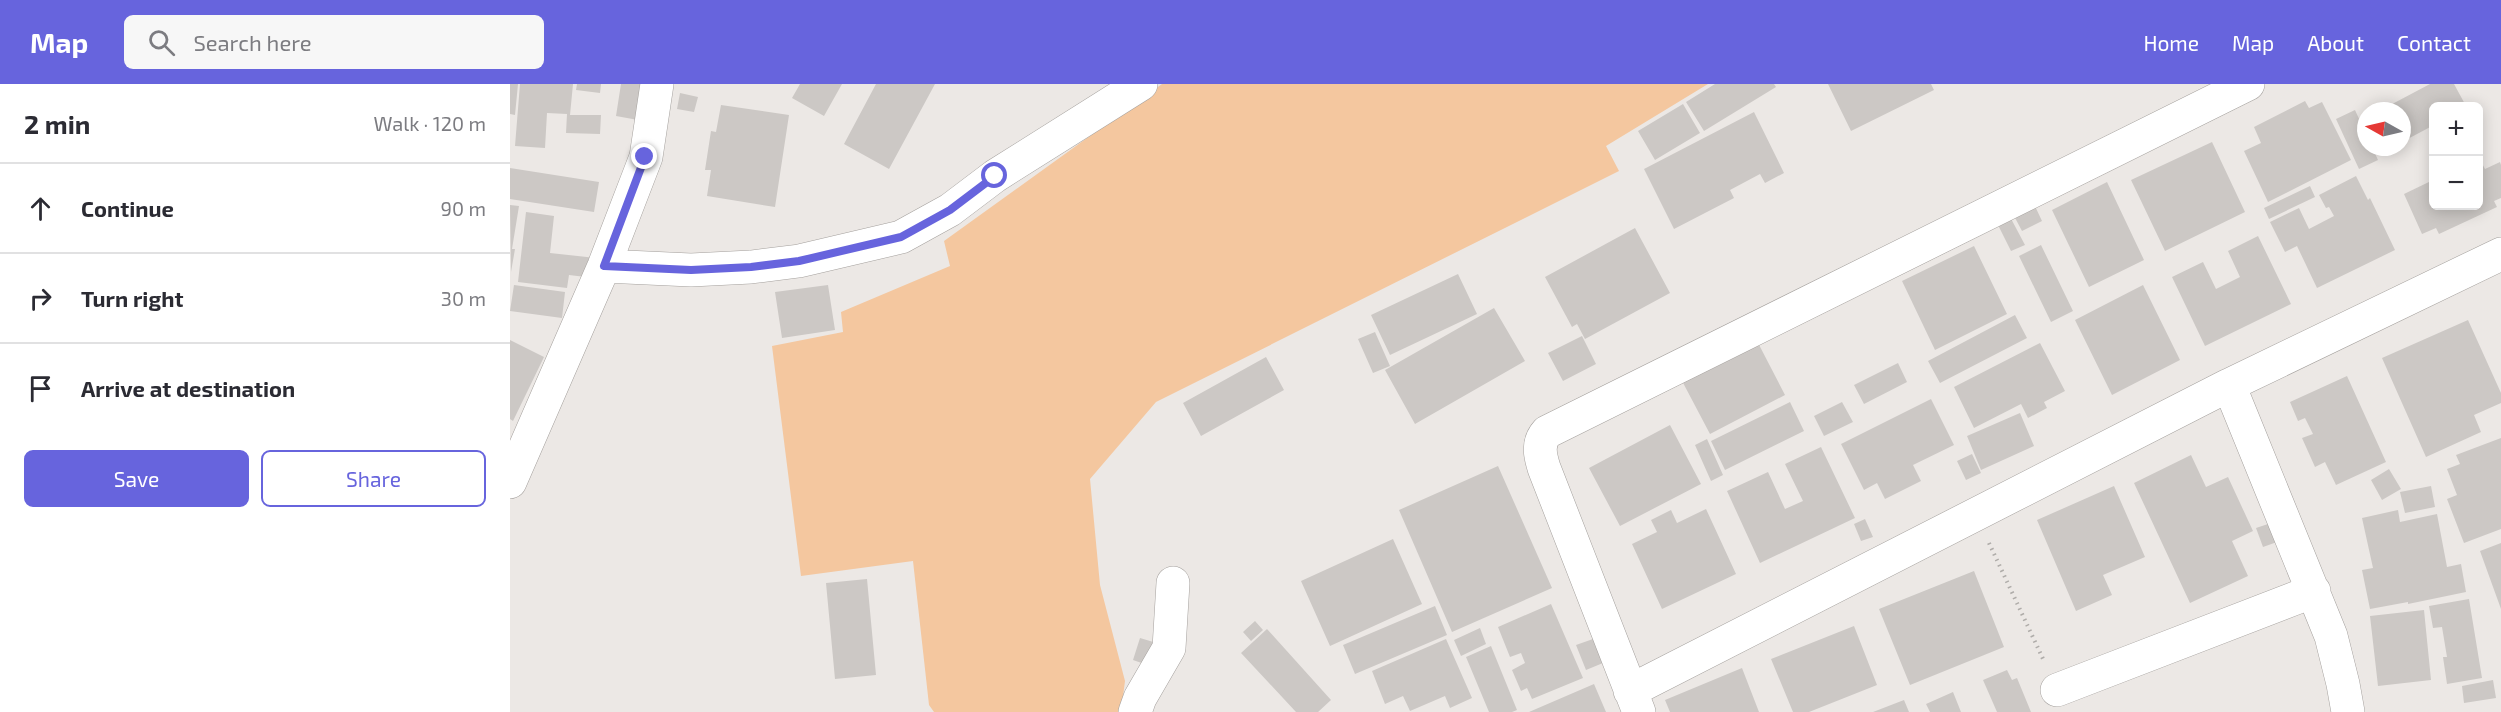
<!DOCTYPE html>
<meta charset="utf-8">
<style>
body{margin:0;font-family:"Exo 2",sans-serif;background:#f7f7f7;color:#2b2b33}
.controls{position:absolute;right:18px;top:18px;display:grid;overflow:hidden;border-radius:9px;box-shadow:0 3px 15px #0003}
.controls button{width:54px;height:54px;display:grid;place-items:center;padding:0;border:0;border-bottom:2px solid #e1e1e2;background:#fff;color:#2b2b33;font:30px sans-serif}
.compass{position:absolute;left:1847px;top:18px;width:54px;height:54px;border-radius:50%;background:#fff;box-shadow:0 3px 15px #0003;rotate:278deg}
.stop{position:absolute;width:18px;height:18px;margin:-14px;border:4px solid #6764dd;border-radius:50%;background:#fff}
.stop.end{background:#6764dd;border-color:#fff;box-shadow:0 2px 6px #0008}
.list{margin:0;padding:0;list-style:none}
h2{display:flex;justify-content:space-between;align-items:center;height:78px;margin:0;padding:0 24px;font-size:26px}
h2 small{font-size:20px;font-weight:400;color:#7c7c81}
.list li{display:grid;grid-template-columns:39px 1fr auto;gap:18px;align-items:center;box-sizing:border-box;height:90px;padding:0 24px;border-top:2px solid #e1e1e2}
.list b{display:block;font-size:22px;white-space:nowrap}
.list em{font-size:20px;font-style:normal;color:#7c7c81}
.actions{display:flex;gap:12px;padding:18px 24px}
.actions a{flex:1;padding:14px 0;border:2px solid #6764dd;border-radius:9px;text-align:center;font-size:21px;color:#6764dd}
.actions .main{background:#6764dd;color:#fff}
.icon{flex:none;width:33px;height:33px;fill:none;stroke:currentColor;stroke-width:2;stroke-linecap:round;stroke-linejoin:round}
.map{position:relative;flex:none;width:1991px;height:628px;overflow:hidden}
header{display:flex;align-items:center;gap:36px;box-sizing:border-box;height:84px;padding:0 30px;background:#6764dd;color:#fff}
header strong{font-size:28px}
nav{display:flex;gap:33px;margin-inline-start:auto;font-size:21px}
.search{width:420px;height:54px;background:#f7f7f7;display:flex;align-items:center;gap:15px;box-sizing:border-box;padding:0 21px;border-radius:9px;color:#7c7c81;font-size:22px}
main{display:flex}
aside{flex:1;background:#fff}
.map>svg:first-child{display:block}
.green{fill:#f4c79f}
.building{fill:#ccc8c5}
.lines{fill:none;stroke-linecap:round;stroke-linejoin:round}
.minor-casing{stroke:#a4a09d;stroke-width:34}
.path{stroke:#afaca9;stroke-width:4;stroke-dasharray:1.5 4.5;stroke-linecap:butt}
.minor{stroke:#fff;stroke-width:33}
.route{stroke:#6764dd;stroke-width:8}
</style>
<header>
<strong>Map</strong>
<div class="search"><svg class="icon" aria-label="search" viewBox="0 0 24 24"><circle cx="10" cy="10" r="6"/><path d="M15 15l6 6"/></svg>Search here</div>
<nav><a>Home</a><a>Map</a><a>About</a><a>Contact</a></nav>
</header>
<main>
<aside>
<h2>2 min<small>Walk · 120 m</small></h2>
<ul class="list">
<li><svg class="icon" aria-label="ahead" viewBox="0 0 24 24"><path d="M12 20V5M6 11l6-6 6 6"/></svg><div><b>Continue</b></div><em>90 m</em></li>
<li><svg class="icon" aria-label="right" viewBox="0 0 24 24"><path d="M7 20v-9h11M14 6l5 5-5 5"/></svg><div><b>Turn right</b></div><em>30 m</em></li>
<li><svg class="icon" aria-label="arrive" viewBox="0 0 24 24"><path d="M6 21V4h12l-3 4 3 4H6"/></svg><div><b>Arrive at destination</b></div></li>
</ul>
<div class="actions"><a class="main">Save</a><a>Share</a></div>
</aside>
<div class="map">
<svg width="1991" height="628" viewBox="0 0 1991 628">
<rect width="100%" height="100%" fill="#ece8e5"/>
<path class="green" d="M 652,0 L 1198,0 L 1096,62 L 1109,87 L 646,318 L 580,395 L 590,501 L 615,597 L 611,628 L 424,628 L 419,621 L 403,477 L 291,492 L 262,262 L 333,248 L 331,228 L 440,182 L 434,157 Z"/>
<path class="building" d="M 0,0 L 8,0 L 5,31 L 0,30 Z
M 10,0 L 63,0 L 60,31 L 91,31 L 90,50 L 56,49 L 57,30 L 37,29 L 35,64 L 5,62 Z
M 67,0 L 91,0 L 90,9 L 66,6 Z
M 111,0 L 133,0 L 128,36 L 106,32 Z
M 290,0 L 332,0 L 314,32 L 282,14 Z
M 366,0 L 425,0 L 379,85 L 334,60 Z
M 1205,0 L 1264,0 L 1266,3 L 1194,47 L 1176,18 Z
M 1318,0 L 1421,0 L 1424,6 L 1341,47 Z
M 1920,0 L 1944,0 L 1956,22 L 1924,22 L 1924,41 L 1892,58 L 1892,27 L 1869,27 Z
M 170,9 L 188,13 L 184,28 L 167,25 Z
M 1795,17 L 1799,24 L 1812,18 L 1841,76 L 1758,118 L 1734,67 L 1751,59 L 1744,43 Z
M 1173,20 L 1190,49 L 1145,76 L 1128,47 Z
M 211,21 L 279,31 L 265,123 L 197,112 L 201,86 L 195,86 L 201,47 L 206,48 Z
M 1845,26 L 1856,50 L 1856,63 L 1862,63 L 1868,76 L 1849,85 L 1826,35 Z
M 1244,28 L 1274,89 L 1255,99 L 1250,90 L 1220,106 L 1224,114 L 1164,145 L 1134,85 Z
M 1702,58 L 1735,128 L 1655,167 L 1621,96 Z
M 1968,72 L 1975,85 L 1990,78 L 1991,81 L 1991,114 L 1984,117 L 1987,123 L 1929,150 L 1926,144 L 1912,150 L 1894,110 L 1921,97 L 1924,102 L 1924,122 L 1968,122 Z
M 0,84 L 89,98 L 84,128 L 0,115 Z
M 1846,92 L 1858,116 L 1860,114 L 1885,166 L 1807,204 L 1787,162 L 1775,168 L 1760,138 L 1789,124 L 1799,145 L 1824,132 L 1819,123 L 1816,124 L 1809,111 Z
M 1597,98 L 1634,176 L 1579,203 L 1542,126 Z
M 1800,102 L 1805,113 L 1759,135 L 1754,124 Z
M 1524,120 L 1532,137 L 1512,147 L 1503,130 Z
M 0,121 L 9,122 L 2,165 L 5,165 L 1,188 Z
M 16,128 L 44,132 L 40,169 L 86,174 L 84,194 L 59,191 L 57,204 L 8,198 Z
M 1498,129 L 1515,161 L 1501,167 L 1485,135 Z
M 1125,144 L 1160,209 L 1075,255 L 1067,240 L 1062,243 L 1035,193 Z
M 1748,152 L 1781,220 L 1695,262 L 1662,193 L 1693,178 L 1706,205 L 1730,193 L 1718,167 Z
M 1531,161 L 1563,227 L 1541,238 L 1509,172 Z
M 1464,162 L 1497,230 L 1425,266 L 1392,197 Z
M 948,190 L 967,230 L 880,271 L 861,231 Z
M 4,201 L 55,208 L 52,234 L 0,227 Z
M 318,201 L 325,246 L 272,254 L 265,208 Z
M 1633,201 L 1670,276 L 1602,311 L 1565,236 Z
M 984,224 L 1015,277 L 905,340 L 875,286 Z
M 1505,231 L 1517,254 L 1430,299 L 1418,277 Z
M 1958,236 L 1991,309 L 1991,319 L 1964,331 L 1971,348 L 1916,373 L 1872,274 Z
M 865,248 L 880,282 L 863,289 L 848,255 Z
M 1072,252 L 1086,280 L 1053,297 L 1038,269 Z
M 1246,255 L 1275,311 L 1200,350 L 1171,295 Z
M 0,256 L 34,273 L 3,337 L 0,335 Z
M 1530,259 L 1555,307 L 1534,318 L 1537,324 L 1518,334 L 1511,320 L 1464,344 L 1444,303 Z
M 756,273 L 774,306 L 691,352 L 673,319 Z
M 1388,279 L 1397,298 L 1354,320 L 1344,301 Z
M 1837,292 L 1876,378 L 1826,401 L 1815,378 L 1805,383 L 1792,354 L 1803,350 L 1795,334 L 1788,337 L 1780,318 Z
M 1421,315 L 1444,361 L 1403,381 L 1411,397 L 1375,415 L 1367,399 L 1354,406 L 1331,360 Z
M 1280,318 L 1294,347 L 1215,386 L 1201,357 Z
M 1332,318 L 1343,338 L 1314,352 L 1304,332 Z
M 1510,329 L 1524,362 L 1471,386 L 1457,352 Z
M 1160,341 L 1191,400 L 1110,442 L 1079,384 Z
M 1991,354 L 1991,445 L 1954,459 L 1937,415 L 1947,411 L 1937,385 L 1950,380 L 1946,371 Z
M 1197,355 L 1213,391 L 1201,397 L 1185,361 Z
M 1311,363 L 1345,434 L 1250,479 L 1217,407 L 1258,388 L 1275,425 L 1293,417 L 1275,380 Z
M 1462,370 L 1471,389 L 1456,396 L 1447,377 Z
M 1681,371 L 1696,403 L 1718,393 L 1743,447 L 1722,457 L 1738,492 L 1680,519 L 1624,399 Z
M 988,382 L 1042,504 L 942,548 L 889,426 Z
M 1879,385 L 1891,405 L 1872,416 L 1861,396 Z
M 1604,402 L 1635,473 L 1593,491 L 1602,511 L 1566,527 L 1527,436 Z
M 1921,402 L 1925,423 L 1895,429 L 1890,408 Z
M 1196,425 L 1226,490 L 1152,525 L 1122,460 L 1147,448 L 1141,436 L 1161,426 L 1167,439 Z
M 1888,426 L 1890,438 L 1927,430 L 1937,483 L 1951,480 L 1956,508 L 1898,520 L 1898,518 L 1860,525 L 1852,486 L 1863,484 L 1852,434 Z
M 1355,435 L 1363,453 L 1351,457 L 1344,440 Z
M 1761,439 L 1767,458 L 1753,463 L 1746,444 Z
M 883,455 L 912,520 L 820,562 L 791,497 Z
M 1991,459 L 1991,525 L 1970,467 Z
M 1464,487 L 1494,563 L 1400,601 L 1369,525 Z
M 357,495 L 366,591 L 325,595 L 316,499 Z
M 1959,515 L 1972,594 L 1937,600 L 1933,573 L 1937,573 L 1932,543 L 1923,544 L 1919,522 Z
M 1041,520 L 1073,594 L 1022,615 L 1017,604 L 1011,607 L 1002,586 L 1015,579 L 1011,569 L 1000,573 L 988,543 Z
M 925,522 L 937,551 L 845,590 L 833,561 Z
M 1914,526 L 1921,596 L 1868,602 L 1860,532 Z
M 745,537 L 753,546 L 741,557 L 733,548 Z
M 1344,542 L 1367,601 L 1299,628 L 1283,628 L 1261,575 Z
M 970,544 L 976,560 L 951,572 L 944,556 Z
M 757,545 L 821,616 L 808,628 L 786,628 L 731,569 Z
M 630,554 L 650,560 L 643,583 L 623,576 Z
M 936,555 L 962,614 L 940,624 L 935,612 L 900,627 L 893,612 L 875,620 L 862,587 Z
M 1083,555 L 1093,579 L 1076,586 L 1066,561 Z
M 981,562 L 1007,626 L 1002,628 L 979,628 L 956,573 Z
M 1232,584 L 1249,628 L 1160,628 L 1155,616 Z
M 1497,586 L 1502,596 L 1507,594 L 1521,628 L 1487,628 L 1473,596 Z
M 1983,596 L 1986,614 L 1954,619 L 1952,602 Z
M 1084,600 L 1096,628 L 1019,628 Z
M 1443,608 L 1451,628 L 1420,628 L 1416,620 Z
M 1394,616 L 1399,628 L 1363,628 Z"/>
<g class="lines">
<g class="minor-casing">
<path id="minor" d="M 94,182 L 181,186 L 241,183 L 289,177 L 391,153 L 440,126 L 485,92 L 631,0
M 1719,301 L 1821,552 L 1833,600 L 1838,628
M 0,398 L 94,182 L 136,73 L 147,0
M 1547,606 L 1804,507
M 1120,607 L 1719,301 L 1991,170
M 625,628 L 630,614 L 659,564 L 663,499
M 1129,628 L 1034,384 C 1030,371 1027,359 1037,348 L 1738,0"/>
</g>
<path class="path" d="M 1479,459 L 1534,577"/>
<use href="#minor" class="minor"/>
</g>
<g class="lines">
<path class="route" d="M 135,73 L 94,182 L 181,186 L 241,183 L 289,177 L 391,153 L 440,126 L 485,92"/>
</g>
</svg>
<div class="controls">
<button>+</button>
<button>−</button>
</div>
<svg class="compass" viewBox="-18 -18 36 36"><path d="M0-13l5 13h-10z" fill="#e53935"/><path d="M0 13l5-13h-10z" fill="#7c7c81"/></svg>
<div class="stop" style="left:485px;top:92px"></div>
<div class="stop end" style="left:135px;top:73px"></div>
</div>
</main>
